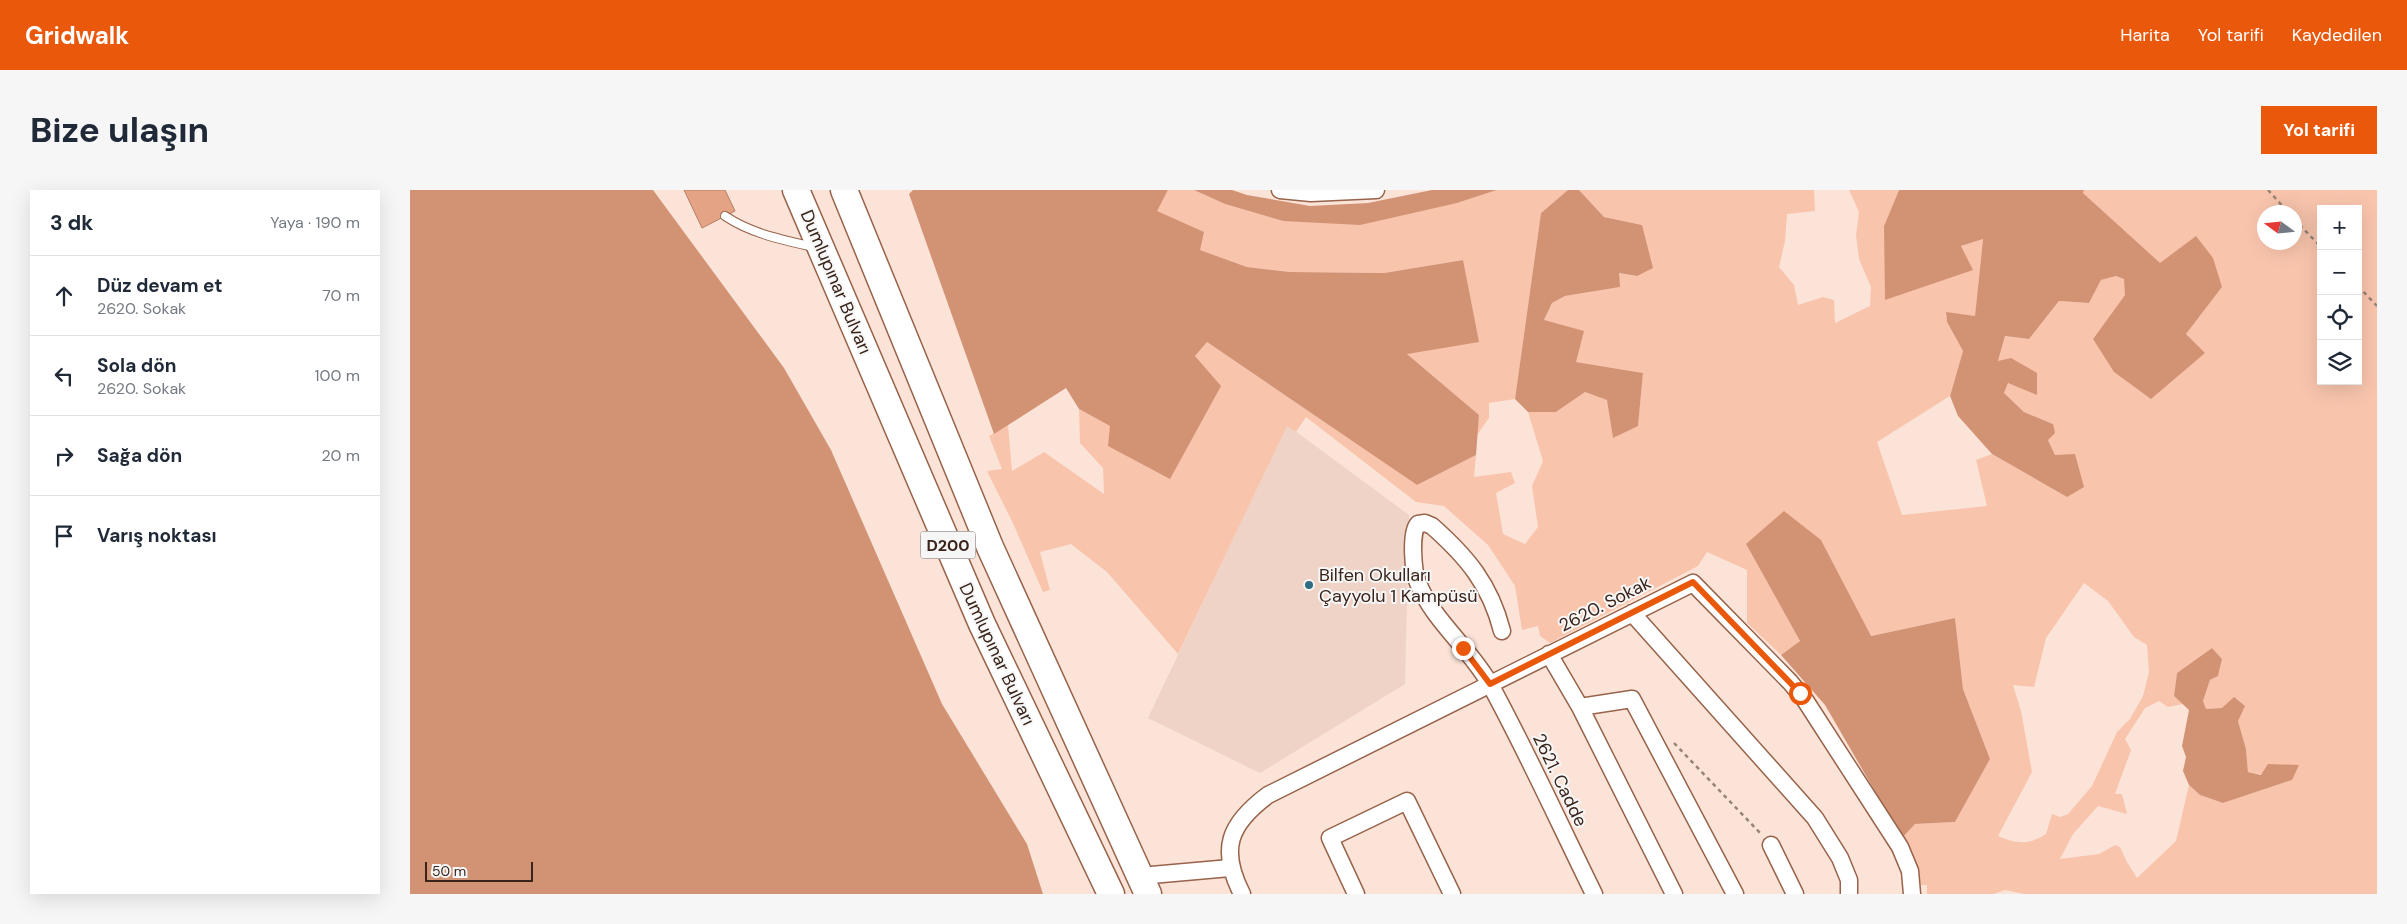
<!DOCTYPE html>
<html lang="tr">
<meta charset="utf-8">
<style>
body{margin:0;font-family:"DM Sans",sans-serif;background:#f6f6f7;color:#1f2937}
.controls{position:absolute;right:15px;top:15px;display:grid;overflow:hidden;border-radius:0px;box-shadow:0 5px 20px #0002}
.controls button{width:45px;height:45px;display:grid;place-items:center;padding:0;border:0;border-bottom:1px solid #e0e1e3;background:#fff;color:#1f2937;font:25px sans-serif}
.compass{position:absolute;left:1847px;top:15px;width:45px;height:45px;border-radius:50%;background:#fff;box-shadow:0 5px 20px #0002;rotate:285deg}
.scale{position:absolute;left:15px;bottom:12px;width:108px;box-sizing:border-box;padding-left:5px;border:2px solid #3a241a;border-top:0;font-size:14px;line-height:18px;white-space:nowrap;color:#3a241a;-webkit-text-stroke:4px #f6f6f6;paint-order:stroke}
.stop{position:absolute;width:15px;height:15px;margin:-11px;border:4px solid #ea580c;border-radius:50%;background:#fff}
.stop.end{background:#ea580c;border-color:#fff;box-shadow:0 1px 5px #0008}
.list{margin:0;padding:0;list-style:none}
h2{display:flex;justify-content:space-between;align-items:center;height:65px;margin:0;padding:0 20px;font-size:21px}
h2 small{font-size:16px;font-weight:400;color:#747a83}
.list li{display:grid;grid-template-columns:32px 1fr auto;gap:15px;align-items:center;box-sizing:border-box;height:80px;padding:0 20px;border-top:1px solid #e0e1e3}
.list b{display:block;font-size:19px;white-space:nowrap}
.list p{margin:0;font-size:16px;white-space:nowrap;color:#747a83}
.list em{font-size:16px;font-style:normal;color:#747a83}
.icon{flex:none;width:28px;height:28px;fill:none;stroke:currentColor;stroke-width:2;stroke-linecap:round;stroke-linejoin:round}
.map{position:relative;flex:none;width:1967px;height:704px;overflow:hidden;border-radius:0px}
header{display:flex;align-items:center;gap:30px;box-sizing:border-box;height:70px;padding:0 25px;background:#ea580c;color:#fff}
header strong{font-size:24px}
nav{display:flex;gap:28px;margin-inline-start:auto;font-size:18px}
.intro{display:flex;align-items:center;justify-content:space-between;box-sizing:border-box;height:120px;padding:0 30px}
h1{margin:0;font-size:35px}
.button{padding:12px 22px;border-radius:0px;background:#ea580c;color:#fff;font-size:18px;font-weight:700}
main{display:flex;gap:30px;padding:0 30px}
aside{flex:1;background:#fff;border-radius:0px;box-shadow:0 5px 20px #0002}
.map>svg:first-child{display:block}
.built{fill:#eed3c6}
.green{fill:#f8c4ac;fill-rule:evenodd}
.forest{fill:#d29375}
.building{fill:#e4a385;stroke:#b67f66}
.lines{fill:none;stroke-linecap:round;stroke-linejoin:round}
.service-casing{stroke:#97634a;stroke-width:10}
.minor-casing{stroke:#97634a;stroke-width:19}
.trunk-casing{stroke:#97634a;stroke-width:29}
.path{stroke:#998277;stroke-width:2.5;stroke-dasharray:4 4;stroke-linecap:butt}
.service{stroke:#fff;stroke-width:8}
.minor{stroke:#fff;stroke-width:16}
.trunk{stroke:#fff;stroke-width:26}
.route{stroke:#ea580c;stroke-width:6}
.poi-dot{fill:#306c83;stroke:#f6f6f6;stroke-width:2}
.labels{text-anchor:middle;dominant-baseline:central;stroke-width:4;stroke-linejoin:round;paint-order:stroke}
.shield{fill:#f6f6f6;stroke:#72635c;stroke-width:1}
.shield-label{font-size:16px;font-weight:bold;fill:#3a241a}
.street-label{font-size:18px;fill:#3a241a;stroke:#f6f6f6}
.poi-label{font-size:18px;fill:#3a241a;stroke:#f6f6f6;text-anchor:start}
</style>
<header>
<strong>Gridwalk</strong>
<nav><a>Harita</a><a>Yol tarifi</a><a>Kaydedilen</a></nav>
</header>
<div class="intro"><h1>Bize ulaşın</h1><a class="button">Yol tarifi</a></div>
<main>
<aside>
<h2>3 dk<small>Yaya · 190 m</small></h2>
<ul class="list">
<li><svg class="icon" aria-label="ahead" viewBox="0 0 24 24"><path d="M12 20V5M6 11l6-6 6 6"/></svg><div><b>Düz devam et</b><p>2620. Sokak</p></div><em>70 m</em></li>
<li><svg class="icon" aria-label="left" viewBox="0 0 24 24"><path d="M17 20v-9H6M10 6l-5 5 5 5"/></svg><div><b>Sola dön</b><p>2620. Sokak</p></div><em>100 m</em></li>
<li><svg class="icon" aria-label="right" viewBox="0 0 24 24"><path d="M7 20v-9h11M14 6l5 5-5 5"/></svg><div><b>Sağa dön</b></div><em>20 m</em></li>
<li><svg class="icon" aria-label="arrive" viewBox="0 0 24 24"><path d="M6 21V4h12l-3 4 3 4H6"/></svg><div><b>Varış noktası</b></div></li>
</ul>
</aside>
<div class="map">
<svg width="1967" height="704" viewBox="0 0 1967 704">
<rect width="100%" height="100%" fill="#fce3d8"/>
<path class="built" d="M 877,235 L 999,325 L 995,494 L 850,583 L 738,528 Z"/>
<path class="green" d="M 758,0 L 784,0 L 815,14 L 873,31 L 1047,13 L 1087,0 L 1158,0 L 1131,23 L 1105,209 L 1079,213 L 1079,228 L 1067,245 L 1069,225 L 997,164 L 1053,70 L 974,83 L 880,82 L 837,77 L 790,60 L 746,21 Z
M 1169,0 L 1404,0 L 1405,21 L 1377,24 L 1375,51 L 1369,77 L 1384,95 L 1388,115 L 1413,107 L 1424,110 L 1425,133 L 1460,116 L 1461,97 L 1449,69 L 1446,45 L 1449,22 L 1439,0 L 1489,0 L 1474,36 L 1562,80 L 1551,56 L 1573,49 L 1565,126 L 1536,123 L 1537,132 L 1553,161 L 1540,206 L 1467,252 L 1492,325 L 1577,316 L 1566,270 L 1582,264 L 1657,307 L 1665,265 L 1645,265 L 1638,250 L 1643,234 L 1614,222 L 1594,203 L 1598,193 L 1627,204 L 1588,171 L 1595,146 L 1619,149 L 1649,111 L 1679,113 L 1691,90 L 1706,86 L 1715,89 L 1715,105 L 1683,149 L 1795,164 L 1776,144 L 1812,97 L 1786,46 L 1750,74 L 1673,3 L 1674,0 L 1967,0 L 1967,704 L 1614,704 L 1595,700 L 1584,704 L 1517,704 L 1517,695 L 1511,695 L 1507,681 L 1492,648 L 1505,634 L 1545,632 L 1580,569 L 1553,499 L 1545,428 L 1460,446 L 1411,350 L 1336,354 L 1390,451 L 1371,465 L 1337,433 L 1337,380 L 1297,362 L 1288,376 L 1140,453 L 1130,446 L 1128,436 L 1112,440 L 1105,396 L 1078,355 L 1034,316 L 1006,312 L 896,227 L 886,242 L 877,236 L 768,464 L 697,382 L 661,354 L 630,362 L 640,400 L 633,402 L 602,331 L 577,281 L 592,279 L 579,246 L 598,235 L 602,281 L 634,262 L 694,304 L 693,278 L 670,253 L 669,219 L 700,236 L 785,166 L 797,152 L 1007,295 L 1066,265 L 1064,287 L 1101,282 L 1105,293 L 1086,303 L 1093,344 L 1115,354 L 1128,337 L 1122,296 L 1133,271 L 1118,222 L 1146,222 L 1175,202 L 1198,210 L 1203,248 L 1228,235 L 1233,183 L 1166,172 L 1134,130 L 1142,113 L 1155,106 L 1209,97 L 1208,83 L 1227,86 L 1232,35 L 1194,27 ZM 1911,19 L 1948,19 L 1948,191 L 1911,191 ZM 1854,22 L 1884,22 L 1884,52 L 1854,52 ZM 1674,393 L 1698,411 L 1724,447 L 1737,455 L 1739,482 L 1733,506 L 1720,529 L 1707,542 L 1682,596 L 1658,624 L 1650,627 L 1642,624 L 1636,644 C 1620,655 1605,654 1588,646 L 1622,582 L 1611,521 L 1603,495 L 1624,497 L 1636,448 ZM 1802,458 L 1812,469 L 1808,486 L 1800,490 L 1793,511 L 1796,519 L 1812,518 L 1828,531 L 1836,559 L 1838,582 L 1882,590 L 1813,613 L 1790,605 L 1779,595 L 1766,651 L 1727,688 L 1717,672 L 1710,657 L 1705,655 L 1689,664 L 1650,669 L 1663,644 L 1688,616 L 1717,624 L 1712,604 L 1705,604 L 1721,560 L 1715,549 L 1735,518 L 1749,511 L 1758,517 L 1773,514 L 1764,506 L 1767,483 Z"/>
<path class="forest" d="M 0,0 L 243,0 L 374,178 L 421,260 L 532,514 L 617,654 L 633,704 L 0,704 Z
M 503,0 L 758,0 L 747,21 L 794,42 L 790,60 L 837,77 L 880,82 L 974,83 L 1053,70 L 1069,152 L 997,164 L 1069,225 L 1066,265 L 1007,295 L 797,152 L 785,166 L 811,196 L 760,289 L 698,256 L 700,236 L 669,219 L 656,198 L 584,244 L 499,4 Z
M 784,0 L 822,0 L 837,5 L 900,16 L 958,13 L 1022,0 L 1087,0 L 1047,13 L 950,35 L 873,31 L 815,14 Z
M 1158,0 L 1169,0 L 1194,27 L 1232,35 L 1243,78 L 1227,86 L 1209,83 L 1210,97 L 1155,106 L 1142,113 L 1134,130 L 1174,141 L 1166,172 L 1233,183 L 1228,236 L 1203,248 L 1197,210 L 1175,202 L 1146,222 L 1118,222 L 1105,209 L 1131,23 Z
M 1489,0 L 1674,0 L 1673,3 L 1750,73 L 1786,46 L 1803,68 L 1812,97 L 1776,144 L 1795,163 L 1741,209 L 1704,182 L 1683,149 L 1715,105 L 1714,89 L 1706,86 L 1691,90 L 1679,113 L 1649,111 L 1619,149 L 1595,146 L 1588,171 L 1601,168 L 1627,183 L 1627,205 L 1598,193 L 1594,203 L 1614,222 L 1643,234 L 1645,243 L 1638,250 L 1645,265 L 1665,264 L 1674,297 L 1657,307 L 1582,264 L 1548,226 L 1540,206 L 1553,161 L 1537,132 L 1536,122 L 1565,126 L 1573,49 L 1551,56 L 1563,80 L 1475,110 L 1474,36 Z
M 1374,321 L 1411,350 L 1461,446 L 1545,428 L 1553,499 L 1580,569 L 1545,632 L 1505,634 L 1492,648 L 1415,515 L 1371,465 L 1390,451 L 1336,354 Z
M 1802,458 L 1812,469 L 1808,486 L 1800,490 L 1793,511 L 1796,519 L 1812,518 L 1824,507 L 1835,516 L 1828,531 L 1836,559 L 1838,582 L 1851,585 L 1858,574 L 1889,575 L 1882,590 L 1813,613 L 1790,605 L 1779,595 L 1773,581 L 1776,567 L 1772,556 L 1779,520 L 1764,506 L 1767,483 Z"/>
<path class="building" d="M 274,0 L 315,0 L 325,21 L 292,38 Z"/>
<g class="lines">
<g class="service-casing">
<path id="service" d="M 315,26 C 342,44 373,50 404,57"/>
</g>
<g class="minor-casing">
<path id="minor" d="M 870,0 L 901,3 L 966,0
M 1222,423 L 1405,628 L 1430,668 L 1439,690 L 1439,704
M 1092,441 C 1080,394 1057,367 1022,336 L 1015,333 L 1008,334 C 1000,343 1003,382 1008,393 C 1024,432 1061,459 1081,496 C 1118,564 1150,635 1184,704
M 1139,464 L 1170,517 L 1222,509 L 1325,704
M 1170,517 L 1264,704
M 1361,655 L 1385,704
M 730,686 L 820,678
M 832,704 C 809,659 819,634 858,605 L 1283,393 L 1380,492 L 1395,510 L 1490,657 L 1500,681 L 1502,704
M 946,704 L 920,648 L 997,611 L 1042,704"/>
</g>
<g class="trunk-casing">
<path id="trunk" d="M 386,0 L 572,434 L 701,704
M 434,0 L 580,357 L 738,704"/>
</g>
<path class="path" d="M 1858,0 L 1878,22
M 1884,29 L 1911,57
M 1948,96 L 1967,116
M 1264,553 L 1352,645"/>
<use href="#service" class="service"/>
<use href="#minor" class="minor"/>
<use href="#trunk" class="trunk"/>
</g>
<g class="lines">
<path class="route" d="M 1053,458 L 1080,494 L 1283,392 L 1390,503"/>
</g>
<circle class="poi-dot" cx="899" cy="395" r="5"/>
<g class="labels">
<rect class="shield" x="510.5" y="341.5" width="55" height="27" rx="4"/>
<g class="shield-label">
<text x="538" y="355">D200</text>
</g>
<g class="street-label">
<text transform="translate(426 92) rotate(67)">Dumlupınar Bulvarı</text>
<text transform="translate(1195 414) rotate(-27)">2620. Sokak</text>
<text transform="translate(587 464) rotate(65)">Dumlupınar Bulvarı</text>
<text transform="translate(1150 590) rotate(64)">2621. Cadde</text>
</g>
<g class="poi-label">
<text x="909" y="385">Bilfen Okulları<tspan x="909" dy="21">Çayyolu 1 Kampüsü</tspan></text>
</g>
</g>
</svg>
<div class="controls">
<button>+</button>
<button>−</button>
<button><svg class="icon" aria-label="locate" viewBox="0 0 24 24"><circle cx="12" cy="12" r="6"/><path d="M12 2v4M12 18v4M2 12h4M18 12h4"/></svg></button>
<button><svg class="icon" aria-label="layers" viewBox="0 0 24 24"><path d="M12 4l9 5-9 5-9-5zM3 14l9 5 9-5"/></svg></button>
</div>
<svg class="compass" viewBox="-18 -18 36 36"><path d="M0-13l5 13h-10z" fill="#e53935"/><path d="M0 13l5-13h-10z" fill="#747a83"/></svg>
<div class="scale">50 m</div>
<div class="stop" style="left:1390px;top:503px"></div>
<div class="stop end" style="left:1053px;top:458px"></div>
</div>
</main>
